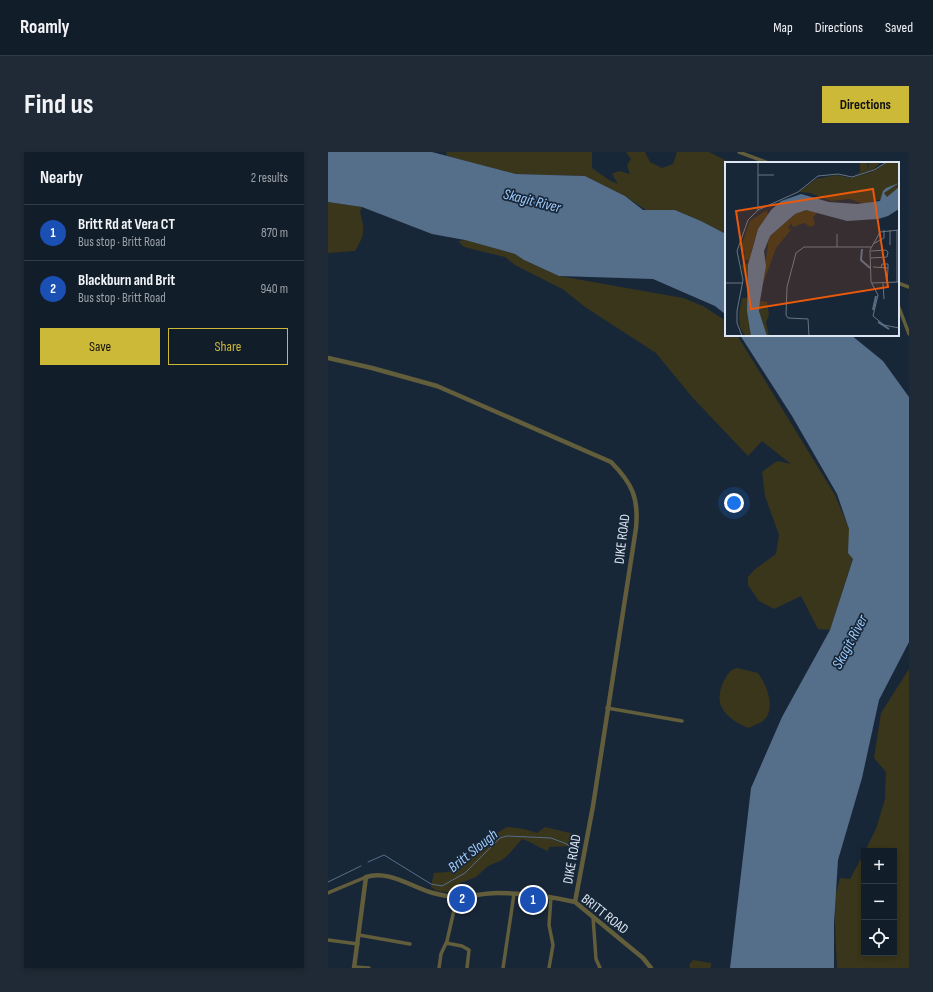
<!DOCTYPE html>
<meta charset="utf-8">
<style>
body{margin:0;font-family:"Sofia Sans Condensed",sans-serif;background:#1f2a36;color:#f1f3f6}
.controls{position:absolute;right:12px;bottom:12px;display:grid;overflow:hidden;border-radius:0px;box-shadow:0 2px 6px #0003}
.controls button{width:36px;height:36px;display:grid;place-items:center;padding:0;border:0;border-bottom:1px solid #313b47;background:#121d2a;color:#f1f3f6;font:20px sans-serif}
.you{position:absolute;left:406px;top:351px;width:14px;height:14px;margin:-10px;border:3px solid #fff;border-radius:50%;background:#1a73e8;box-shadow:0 0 0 6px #1a73e833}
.badge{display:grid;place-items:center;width:26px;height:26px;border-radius:50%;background:#cdb938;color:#fff;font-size:13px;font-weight:700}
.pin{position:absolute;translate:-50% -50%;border:2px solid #fff;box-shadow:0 1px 4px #0006}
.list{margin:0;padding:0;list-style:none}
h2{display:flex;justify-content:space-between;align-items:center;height:52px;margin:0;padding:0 16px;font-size:17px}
h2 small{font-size:13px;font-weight:400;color:#9ca2a8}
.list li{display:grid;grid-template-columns:26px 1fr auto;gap:12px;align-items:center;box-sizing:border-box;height:56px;padding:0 16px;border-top:1px solid #313b47}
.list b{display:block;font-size:15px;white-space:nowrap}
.list p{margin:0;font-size:13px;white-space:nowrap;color:#9ca2a8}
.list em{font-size:13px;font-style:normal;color:#9ca2a8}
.actions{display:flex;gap:8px;padding:12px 16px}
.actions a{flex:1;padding:9px 0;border:1px solid #cdb938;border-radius:0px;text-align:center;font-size:14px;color:#cdb938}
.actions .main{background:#cdb938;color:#111}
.icon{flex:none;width:22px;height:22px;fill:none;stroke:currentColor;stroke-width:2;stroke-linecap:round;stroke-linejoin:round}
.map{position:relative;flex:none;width:581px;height:816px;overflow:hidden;border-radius:0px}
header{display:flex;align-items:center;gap:24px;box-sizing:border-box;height:56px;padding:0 20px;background:#121d2a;border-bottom:1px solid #313b47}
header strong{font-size:19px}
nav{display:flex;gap:22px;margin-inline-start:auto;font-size:14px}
.intro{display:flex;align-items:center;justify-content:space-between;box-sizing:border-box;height:96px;padding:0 24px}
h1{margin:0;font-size:28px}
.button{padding:10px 18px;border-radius:0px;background:#cdb938;color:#111;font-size:14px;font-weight:700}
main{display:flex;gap:24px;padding:0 24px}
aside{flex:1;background:#121d2a;border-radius:0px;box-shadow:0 2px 6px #0003}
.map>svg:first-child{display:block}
.green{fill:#3a361b}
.water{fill:#556e8a}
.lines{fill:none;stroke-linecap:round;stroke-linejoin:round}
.stream{stroke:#556e8a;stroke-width:1}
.minor{stroke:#625d3a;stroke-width:3.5}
.tertiary{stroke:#625d3a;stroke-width:4.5}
.labels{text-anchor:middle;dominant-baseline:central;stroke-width:3.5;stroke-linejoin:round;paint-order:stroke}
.street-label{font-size:14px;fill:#dde7f3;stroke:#182738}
.water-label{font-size:15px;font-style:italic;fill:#a0cbfd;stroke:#182738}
.inset-river{fill:none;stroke:#556e8a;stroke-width:2}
.inset-road{fill:none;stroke:#677483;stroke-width:1}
.view{fill:#e8590c;fill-opacity:0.15;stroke:#e8590c;stroke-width:2}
.inset-edge{fill:none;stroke:#dde7f3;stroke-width:2}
</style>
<header>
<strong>Roamly</strong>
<nav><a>Map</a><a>Directions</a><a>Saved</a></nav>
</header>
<div class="intro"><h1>Find us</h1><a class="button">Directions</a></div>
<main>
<aside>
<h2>Nearby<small>2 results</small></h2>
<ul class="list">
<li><span class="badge" style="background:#1a4fb4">1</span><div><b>Britt Rd at Vera CT</b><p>Bus stop · Britt Road</p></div><em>870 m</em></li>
<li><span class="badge" style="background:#1a4fb4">2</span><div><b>Blackburn and Brit</b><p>Bus stop · Britt Road</p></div><em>940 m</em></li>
</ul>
<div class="actions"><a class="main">Save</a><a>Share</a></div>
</aside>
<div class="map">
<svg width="581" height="816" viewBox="0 0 581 816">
<rect width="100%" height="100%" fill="#182738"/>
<path class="green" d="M 118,0 L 264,0 L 264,16 L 281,28 L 290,32 L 284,22 L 291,19 L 302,22 L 299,13 L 303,7 L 298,0 L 317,0 L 322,10 L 334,16 L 345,12 L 349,0 L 381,0 L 403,11 L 398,11 L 398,82 L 373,69 L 347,58 L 318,58 L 297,44 L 257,24 L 188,22 L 119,4 Z
M 0,50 L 34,55 L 32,60 C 37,79 37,82 27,99 L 0,101 Z
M 137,88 L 187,102 L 196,108 L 231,124 L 355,146 L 375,154 L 398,169 L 398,183 L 409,183 L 507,343 L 521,377 L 525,406 L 502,478 L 490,477 L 473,444 L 446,457 L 431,449 L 420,433 L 420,425 L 426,418 L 448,402 L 451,383 L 437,344 L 434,320 L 449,309 L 463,312 L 434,289 L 420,304 L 364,245 L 328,201 L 257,155 L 236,138 L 187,113 L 177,105 L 136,95 L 130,89 Z
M 409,516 L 430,521 C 438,532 447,553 438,566 C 434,571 427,573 421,576 C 411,573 399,565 394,556 C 388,546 394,529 401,521 C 403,518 406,517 409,516 Z
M 581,517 L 581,816 L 509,816 L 506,749 L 512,726 L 522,727 L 536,701 L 536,801 L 566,801 L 566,699 L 537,699 L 548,677 L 557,647 L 558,620 L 546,606 L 553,561 Z
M 179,675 L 196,677 L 209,681 L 217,675 L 246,682 L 253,688 C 245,696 232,694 221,695 L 220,699 C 211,696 204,690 194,687 L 181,702 L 174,708 L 160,714 L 148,725 L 132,731 L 126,741 L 109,739 L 103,735 L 106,721 L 120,720 L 127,717 L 146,702 L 154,691 L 157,689 L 158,683 L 163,681 L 166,683 Z
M 365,808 L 383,811 L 383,815 L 381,816 L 362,816 L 361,813 Z"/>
<path class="water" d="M 0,0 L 104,0 L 188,22 L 257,24 L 297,44 L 315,58 L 347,58 L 373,69 L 398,82 L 398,165 L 397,162 L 387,154 L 325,127 L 231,124 L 196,108 L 187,102 L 137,88 L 104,82 L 34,55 L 0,50 Z
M 412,183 L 523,183 L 555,209 L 581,245 L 581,490 L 551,548 L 534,626 L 510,708 L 506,771 L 506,816 L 402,816 L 423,636 L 454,565 L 502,478 L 525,407 L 520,401 L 521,377 L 509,342 L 464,264 Z"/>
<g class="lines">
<path class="stream" d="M 40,710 L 56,703 L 103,732 L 114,734 L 137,721 L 172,686 L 179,684 L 223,686 L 239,692 L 244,698
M 0,730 L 33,714"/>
<path class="minor" d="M 411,0 L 440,11
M 570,131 L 581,135
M 570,153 L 581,182
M 279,556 L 354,569
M 0,741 L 38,725
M 265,765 L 268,807 L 272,816
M 31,783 L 82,792
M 0,788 L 30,792
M 118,791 L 134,794 L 141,798 L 139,816
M 27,815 L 41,816
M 111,816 L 113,802 L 119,789 L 129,745
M 175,816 L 186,742
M 221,816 L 225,793 L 221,773 L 223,745"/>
<path class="tertiary" d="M 0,206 L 44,216 L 109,234 L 283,310 C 304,331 311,346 308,376 L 265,654 L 247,750
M 26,816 L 38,725 C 62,718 83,735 105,741 C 113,743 122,745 129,745 C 142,745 156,741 169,741 C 195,741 222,744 247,750 L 315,806 L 323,816"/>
</g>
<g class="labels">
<g class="street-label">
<text transform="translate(294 387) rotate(-83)">DIKE ROAD</text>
<text transform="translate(244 707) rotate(-80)">DIKE ROAD</text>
<text transform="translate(277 762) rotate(38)">BRITT ROAD</text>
</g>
<g class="water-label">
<text transform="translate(204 49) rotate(14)">Skagit River</text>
<text transform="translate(522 490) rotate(-62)">Skagit River</text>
<text transform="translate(145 699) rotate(-39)">Britt Slough</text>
</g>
</g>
<g transform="translate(397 10)">
<rect width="174" height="174" fill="#182738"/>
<path d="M 135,0 L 142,0 L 143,8 L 144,0 L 154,0 L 154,2 L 148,8 L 129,13 L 135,10 ZM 163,0 L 174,0 L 174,26 L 164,35 L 139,42 L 125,37 L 106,39 L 85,31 L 74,30 L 91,17 L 112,13 L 125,16 L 147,10 ZM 42,48 L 43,54 L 33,67 L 27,87 L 23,127 L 16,103 L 22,102 L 24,98 L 18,97 L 20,90 L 15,87 L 25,59 ZM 81,48 L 93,50 L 88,55 L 90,62 L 86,65 L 79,61 L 68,65 L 66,61 L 63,66 L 66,68 L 51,86 L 38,122 L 44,75 L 70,52 ZM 17,136 L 23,136 L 26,174 L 20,174 L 15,165 L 14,151 ZM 35,139 L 42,140 L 44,153 L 41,160 L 44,174 L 42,174 L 34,149 Z" fill="#3a361b"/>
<path d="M 174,21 L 159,31 L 162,35 L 174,25 L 174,47 L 163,54 L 153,57 L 122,59 L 81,48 L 70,52 L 45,74 L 39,89 L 41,104 L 35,139 L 34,149 L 42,174 L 26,174 L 22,149 L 23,103 L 33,67 L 46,48 L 56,39 L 76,32 L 104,40 L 132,42 L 155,39 L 158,29 L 161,26 Z" fill="#556e8a"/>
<path class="inset-river" d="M 137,87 L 136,98 L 145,106M 148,148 L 151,134M 153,160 L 164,167"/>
<path class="inset-road" d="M 33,13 L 49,13M 33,48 L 73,30 L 93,14 L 113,12 L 127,15 L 149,8 L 162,0M 174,68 L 155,70 L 145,88 L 146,120 L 153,133 L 148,154 L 159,163 L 174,166M 148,82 L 159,76 L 159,68M 165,83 L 165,68M 112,85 L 112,72M 146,89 L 161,88 L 163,90 L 162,95 L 146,96M 148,105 L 163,106 L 163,102 L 157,102 L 156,106M 172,120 L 172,68M 0,121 L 18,121M 147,121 L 174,120M 158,121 L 159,137M 162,121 L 163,106M 17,174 L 12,161 L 12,149 L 18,118 L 12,89 L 23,58 L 33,48 L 33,0M 84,174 L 83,157 L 63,156 L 61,153 L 62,125 L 71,91 L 79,85 L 146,85"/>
<path class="view" d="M 148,27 L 163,125 L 26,147 L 11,49 Z"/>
<rect width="174" height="174" class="inset-edge"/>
</g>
</svg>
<div class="controls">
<button>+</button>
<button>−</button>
<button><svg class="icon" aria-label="locate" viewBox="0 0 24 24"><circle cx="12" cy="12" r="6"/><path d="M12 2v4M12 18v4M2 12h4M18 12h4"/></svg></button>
</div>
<div class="you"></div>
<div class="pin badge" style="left:205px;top:748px;background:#1a4fb4">1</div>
<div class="pin badge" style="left:134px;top:747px;background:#1a4fb4">2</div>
</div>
</main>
